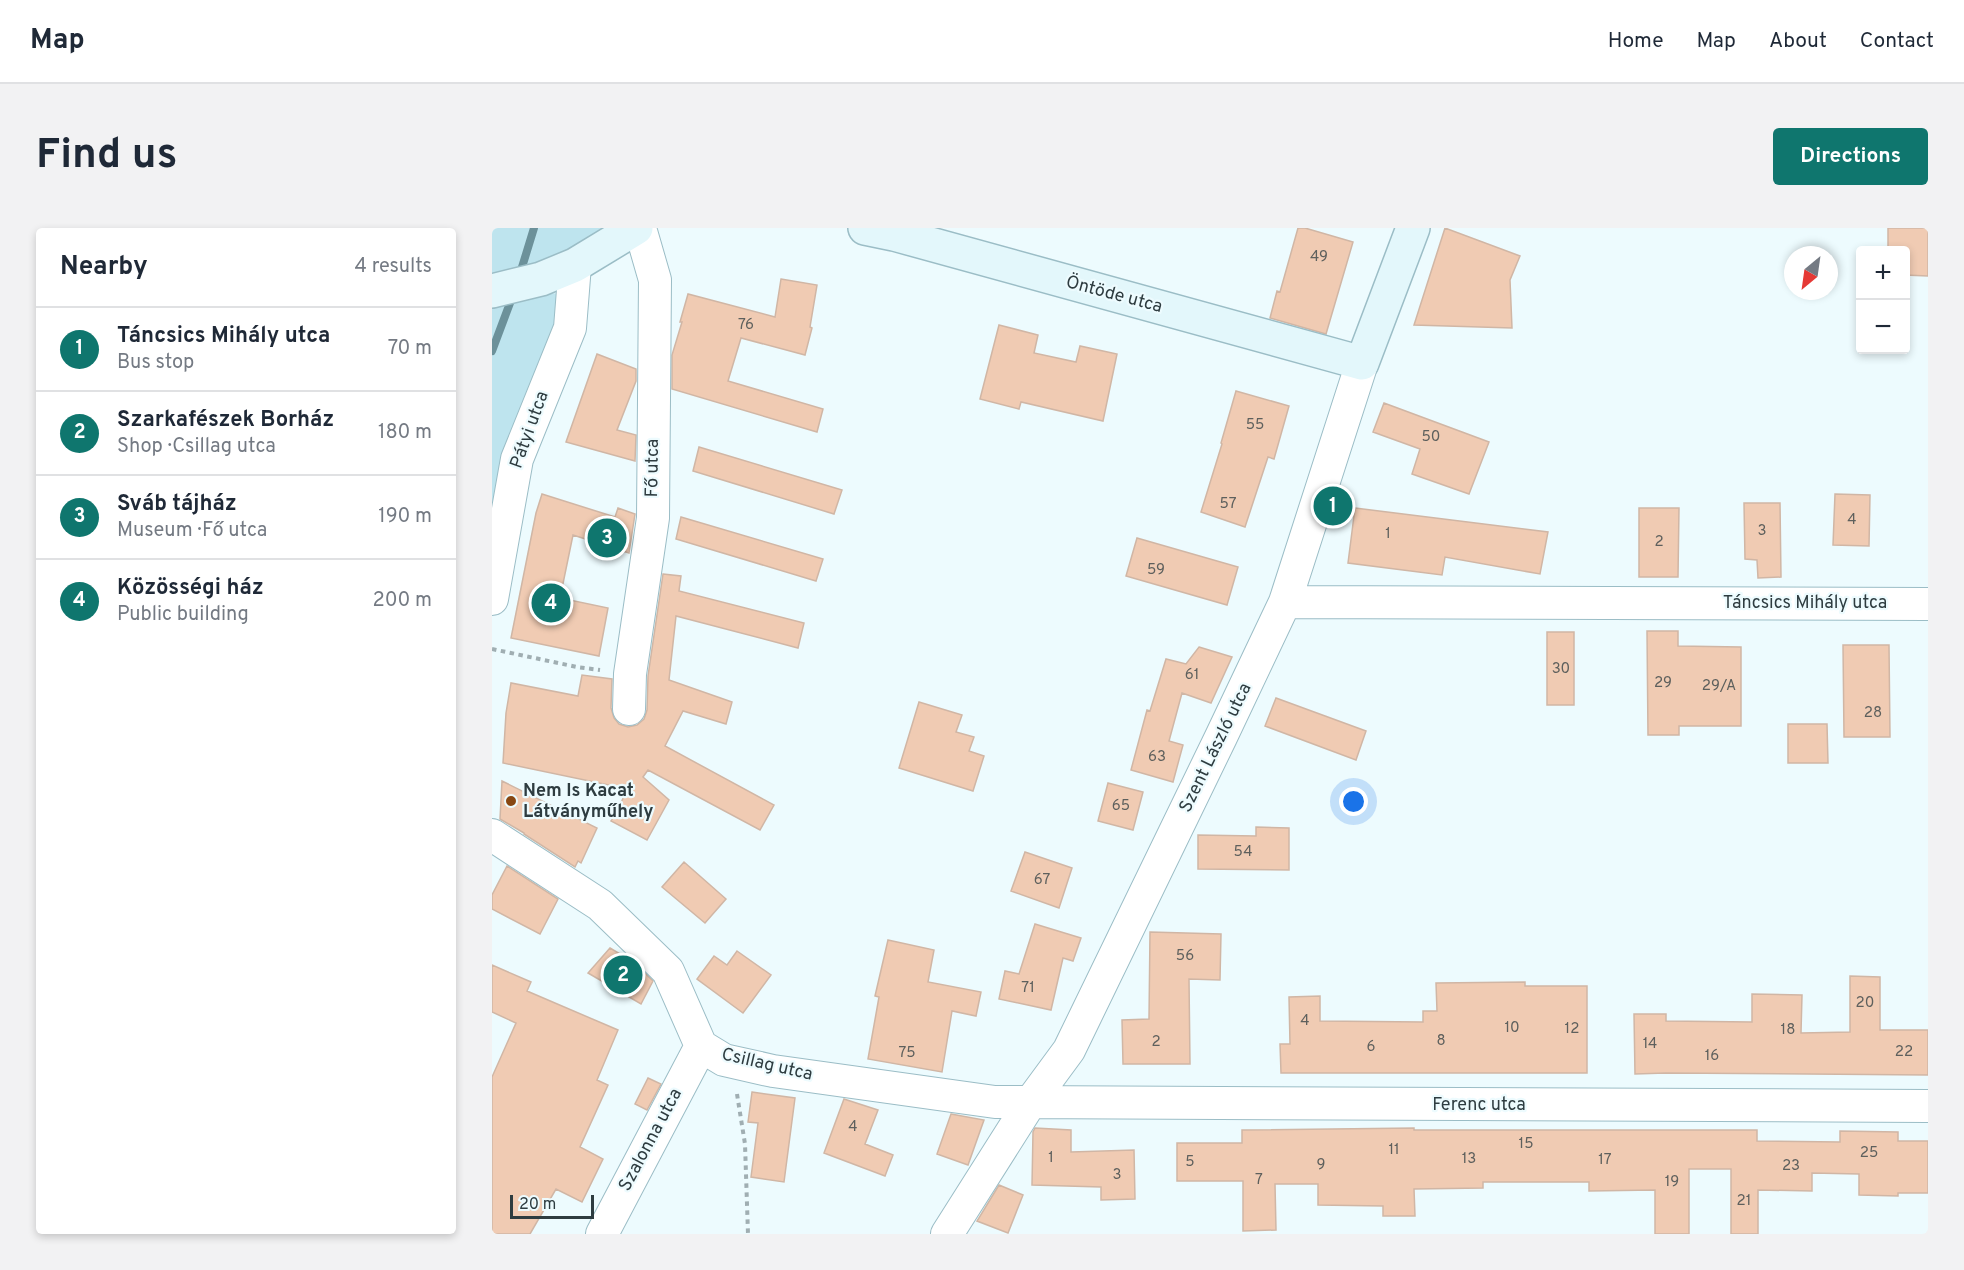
<!DOCTYPE html>
<meta charset="utf-8">
<style>
body{margin:0;font-family:Overpass,sans-serif;background:#f2f2f3;color:#1f2937}
.controls{position:absolute;right:18px;top:18px;display:grid;overflow:hidden;border-radius:6px;box-shadow:0 3px 9px #0003}
.controls button{width:54px;height:54px;display:grid;place-items:center;padding:0;border:0;border-bottom:2px solid #e0e1e3;background:#fff;color:#1f2937;font:30px sans-serif}
.compass{position:absolute;left:1292px;top:18px;width:54px;height:54px;border-radius:50%;background:#fff;box-shadow:0 3px 9px #0003;rotate:209deg}
.scale{position:absolute;left:18px;bottom:15px;width:84px;box-sizing:border-box;padding-left:6px;border:3px solid #2e3c40;border-top:0;font-size:16px;line-height:21px;white-space:nowrap;color:#2e3c40;-webkit-text-stroke:4px #edfbfe;paint-order:stroke}
.you{position:absolute;left:862px;top:574px;width:21px;height:21px;margin:-15px;border:4px solid #fff;border-radius:50%;background:#1a73e8;box-shadow:0 0 0 9px #1a73e833}
.badge{display:grid;place-items:center;width:39px;height:39px;border-radius:50%;background:#0f766e;color:#fff;font-size:20px;font-weight:700}
.pin{position:absolute;translate:-50% -50%;border:3px solid #fff;box-shadow:0 2px 6px #0006}
.list{margin:0;padding:0;list-style:none}
h2{display:flex;justify-content:space-between;align-items:center;height:78px;margin:0;padding:0 24px;font-size:26px}
h2 small{font-size:20px;font-weight:400;color:#747a83}
.list li{display:grid;grid-template-columns:39px 1fr auto;gap:18px;align-items:center;box-sizing:border-box;height:84px;padding:0 24px;border-top:2px solid #e0e1e3}
.list b{display:block;font-size:22px;white-space:nowrap}
.list p{margin:0;font-size:20px;white-space:nowrap;color:#747a83}
.list em{font-size:20px;font-style:normal;color:#747a83}
.map{position:relative;flex:none;width:1436px;height:1006px;overflow:hidden;border-radius:6px}
header{display:flex;align-items:center;gap:36px;box-sizing:border-box;height:84px;padding:0 30px;background:#fff;border-bottom:2px solid #e0e1e3}
header strong{font-size:28px}
nav{display:flex;gap:33px;margin-inline-start:auto;font-size:21px}
.intro{display:flex;align-items:center;justify-content:space-between;box-sizing:border-box;height:144px;padding:0 36px}
h1{margin:0;font-size:42px}
.button{padding:15px 27px;border-radius:6px;background:#0f766e;color:#fff;font-size:21px;font-weight:700}
main{display:flex;gap:36px;padding:0 36px}
aside{flex:1;background:#fff;border-radius:6px;box-shadow:0 3px 9px #0003}
.map>svg:first-child{display:block}
.green{fill:#bee4ee}
.lines{fill:none;stroke-linecap:round;stroke-linejoin:round}
.stream{stroke:#6c919a;stroke-width:8}
.building{fill:#f0cbb3;stroke:#d0b6a5;stroke-width:1.5}
.street-casing{stroke:#9bbdc6;stroke-width:34}
.secondary-casing{stroke:#9bbdc6;stroke-width:36}
.path{stroke:#a0aeb2;stroke-width:4;stroke-dasharray:4.5 4.5;stroke-linecap:butt}
.street{stroke:#fff;stroke-width:32}
.secondary{stroke:#e3f7fb;stroke-width:33}
.poi-dot{fill:#884712;stroke:#edfbfe;stroke-width:2}
.labels{text-anchor:middle;dominant-baseline:central;stroke-width:4.5;stroke-linejoin:round;paint-order:stroke}
.number-label{font-size:15px;fill:#5e605d}
.street-label{font-size:18px;fill:#2e3c40;stroke:#edfbfe}
.poi-label{font-size:18px;font-weight:bold;fill:#2e3c40;stroke:#edfbfe;text-anchor:start}
</style>
<header>
<strong>Map</strong>
<nav><a>Home</a><a>Map</a><a>About</a><a>Contact</a></nav>
</header>
<div class="intro"><h1>Find us</h1><a class="button">Directions</a></div>
<main>
<aside>
<h2>Nearby<small>4 results</small></h2>
<ul class="list">
<li><span class="badge">1</span><div><b>Táncsics Mihály utca</b><p>Bus stop</p></div><em>70 m</em></li>
<li><span class="badge">2</span><div><b>Szarkafészek Borház</b><p>Shop · Csillag utca</p></div><em>180 m</em></li>
<li><span class="badge">3</span><div><b>Sváb tájház</b><p>Museum · Fő utca</p></div><em>190 m</em></li>
<li><span class="badge">4</span><div><b>Közösségi ház</b><p>Public building</p></div><em>200 m</em></li>
</ul>
</aside>
<div class="map">
<svg width="1436" height="1006" viewBox="0 0 1436 1006">
<rect width="100%" height="100%" fill="#edfbfe"/>
<path class="green" d="M 0,0 L 143,0 L 0,63 Z
M 81,64 L 0,375 L 0,70 Z"/>
<g class="lines">
<path class="stream" d="M 27,49 L 42,0
M 0,123 L 21,67"/>
</g>
<path class="building" d="M 806,0 L 813,0 L 861,14 L 834,106 L 778,90 L 785,63 L 788,64 Z
M 953,0 L 1028,28 L 1018,52 L 1020,100 L 922,97 Z
M 1396,0 L 1436,0 L 1436,48 L 1413,47 L 1413,22 L 1396,22 Z
M 289,51 L 325,57 L 318,99 L 320,100 L 313,127 L 249,110 L 236,153 L 331,181 L 325,204 L 180,161 L 180,127 L 190,94 L 188,94 L 196,66 L 283,89 Z
M 507,97 L 546,107 L 542,125 L 584,134 L 588,118 L 625,126 L 611,193 L 529,174 L 527,181 L 488,171 Z
M 105,126 L 144,141 L 144,153 L 125,202 L 144,207 L 143,233 L 74,214 Z
M 744,163 L 797,178 L 782,231 L 776,229 L 753,299 L 709,284 L 730,216 L 729,215 Z
M 892,175 L 997,214 L 977,266 L 920,246 L 928,221 L 881,204 Z
M 207,219 L 350,262 L 342,286 L 201,243 Z
M 50,266 L 123,289 L 126,280 L 143,286 L 137,325 L 81,307 L 68,370 L 116,380 L 107,428 L 19,410 L 44,285 Z
M 1343,266 L 1378,267 L 1377,318 L 1341,317 Z
M 1252,275 L 1288,275 L 1289,349 L 1266,350 L 1265,332 L 1253,331 Z
M 863,280 L 1056,304 L 1048,346 L 953,329 L 950,347 L 856,335 Z
M 1147,280 L 1187,280 L 1186,349 L 1147,349 Z
M 189,289 L 331,331 L 324,353 L 184,311 Z
M 645,310 L 746,339 L 735,377 L 634,348 Z
M 171,346 L 189,348 L 187,363 L 312,395 L 306,420 L 184,388 L 177,452 L 240,474 L 234,496 L 191,483 L 173,518 L 282,577 L 268,602 L 156,542 L 151,549 L 177,572 L 155,612 L 119,593 L 136,561 L 11,535 L 14,485 L 19,455 L 86,468 L 90,447 L 120,451 L 119,480 L 122,490 L 127,496 L 136,499 L 145,497 L 152,491 L 155,482 L 156,448 Z
M 1155,403 L 1186,403 L 1186,418 L 1249,419 L 1249,498 L 1187,498 L 1187,507 L 1156,507 Z
M 1055,404 L 1082,404 L 1082,477 L 1055,477 Z
M 1351,417 L 1397,417 L 1398,509 L 1352,509 Z
M 707,419 L 740,429 L 719,475 L 690,465 L 677,513 L 691,517 L 681,554 L 639,542 L 655,482 L 658,483 L 674,431 L 694,436 Z
M 784,470 L 874,503 L 864,532 L 773,498 Z
M 427,474 L 470,487 L 464,504 L 482,509 L 477,523 L 492,528 L 481,563 L 407,540 Z
M 1296,496 L 1335,496 L 1336,535 L 1296,535 Z
M 10,553 L 105,600 L 89,635 L 86,633 L 83,639 L 32,606 L 32,605 L 8,591 Z
M 616,555 L 651,564 L 641,602 L 606,593 Z
M 764,599 L 797,600 L 797,642 L 706,641 L 706,607 L 764,608 Z
M 533,624 L 580,640 L 567,680 L 519,663 Z
M 192,634 L 234,671 L 213,695 L 170,659 Z
M 15,638 L 66,671 L 48,706 L 0,681 L 0,667 Z
M 543,696 L 589,710 L 581,733 L 571,730 L 559,782 L 507,771 L 513,743 L 527,746 Z
M 658,704 L 729,706 L 728,752 L 697,751 L 698,836 L 631,836 L 630,792 L 657,791 Z
M 396,712 L 442,722 L 436,754 L 489,764 L 484,788 L 460,783 L 450,844 L 376,831 L 387,769 L 383,768 Z
M 118,720 L 140,733 L 161,753 L 149,776 L 96,745 Z
M 245,723 L 279,747 L 251,785 L 205,751 L 222,728 L 235,737 Z
M 0,737 L 39,754 L 35,763 L 126,802 L 105,852 L 116,857 L 88,919 L 111,931 L 90,974 L 64,961 L 38,1006 L 0,1006 L 0,849 L 24,795 L 0,784 Z
M 1358,748 L 1388,749 L 1388,802 L 1436,802 L 1436,847 L 1174,845 L 1143,846 L 1142,786 L 1174,786 L 1174,793 L 1260,794 L 1260,766 L 1310,767 L 1309,805 L 1358,804 Z
M 1033,754 L 1033,758 L 1095,758 L 1095,845 L 789,845 L 788,816 L 798,816 L 797,769 L 828,768 L 828,793 L 931,794 L 931,783 L 945,783 L 944,755 Z
M 156,850 L 169,856 L 155,882 L 143,876 Z
M 260,864 L 303,870 L 292,954 L 259,949 L 266,895 L 256,894 Z
M 352,871 L 386,882 L 373,916 L 401,927 L 393,948 L 332,925 Z
M 459,886 L 492,892 L 476,937 L 445,926 Z
M 543,900 L 579,902 L 579,924 L 642,922 L 643,971 L 609,972 L 609,959 L 540,957 L 541,904 Z
M 922,900 L 922,902 L 1265,902 L 1265,913 L 1348,914 L 1348,903 L 1406,904 L 1406,913 L 1436,913 L 1436,965 L 1406,965 L 1406,968 L 1367,967 L 1367,946 L 1320,945 L 1320,963 L 1266,962 L 1266,1006 L 1239,1006 L 1239,941 L 1197,941 L 1197,1006 L 1163,1006 L 1163,962 L 1097,963 L 1097,954 L 991,954 L 991,960 L 922,961 L 923,988 L 891,988 L 891,978 L 826,977 L 826,956 L 783,956 L 784,1002 L 751,1003 L 751,953 L 685,953 L 685,915 L 750,915 L 750,902 Z
M 507,957 L 531,967 L 516,1005 L 485,993 Z"/>
<g class="lines">
<g class="street-casing">
<path id="street" d="M 0,371 L 25,231 L 78,100 L 83,37
M 793,374 L 1436,376
M 137,481 L 138,446 L 161,290 L 163,52 L 148,0
M 0,607 L 108,677 L 176,743 L 209,818 L 232,832 L 281,843 L 503,874 L 1436,878
M 110,1006 L 209,818
M 455,1006 L 538,875 L 577,822 L 729,509 L 793,374 L 870,135"/>
</g>
<g class="secondary-casing">
<path id="secondary" d="M 373,0 L 402,6 L 870,135 L 921,0
M 0,63 L 49,51 L 83,37 L 144,0"/>
</g>
<path class="path" d="M 0,421 L 85,439 L 108,442
M 245,866 L 253,916 L 256,1006"/>
<use href="#street" class="street"/>
<use href="#secondary" class="secondary"/>
</g>
<circle class="poi-dot" cx="19" cy="573" r="6"/>
<g class="labels">
<g class="number-label">
<text x="827" y="29">49</text>
<text x="254" y="97">76</text>
<text x="763" y="197">55</text>
<text x="939" y="209">50</text>
<text x="736" y="276">57</text>
<text x="1360" y="292">4</text>
<text x="1270" y="303">3</text>
<text x="896" y="306">1</text>
<text x="1167" y="314">2</text>
<text x="664" y="342">59</text>
<text x="1069" y="441">30</text>
<text x="700" y="447">61</text>
<text x="1171" y="455">29</text>
<text x="1227" y="458">29/A</text>
<text x="1381" y="485">28</text>
<text x="665" y="529">63</text>
<text x="629" y="578">65</text>
<text x="751" y="624">54</text>
<text x="550" y="652">67</text>
<text x="693" y="728">56</text>
<text x="536" y="760">71</text>
<text x="1373" y="775">20</text>
<text x="813" y="793">4</text>
<text x="1020" y="800">10</text>
<text x="1080" y="801">12</text>
<text x="1296" y="802">18</text>
<text x="949" y="813">8</text>
<text x="664" y="814">2</text>
<text x="1158" y="816">14</text>
<text x="879" y="819">6</text>
<text x="1412" y="824">22</text>
<text x="415" y="825">75</text>
<text x="1220" y="828">16</text>
<text x="361" y="899">4</text>
<text x="1034" y="916">15</text>
<text x="902" y="922">11</text>
<text x="1377" y="925">25</text>
<text x="559" y="930">1</text>
<text x="977" y="931">13</text>
<text x="1113" y="932">17</text>
<text x="698" y="934">5</text>
<text x="829" y="937">9</text>
<text x="1299" y="938">23</text>
<text x="625" y="947">3</text>
<text x="767" y="952">7</text>
<text x="1180" y="954">19</text>
<text x="1252" y="973">21</text>
</g>
<g class="street-label">
<text transform="translate(622 67) rotate(15)">Öntöde utca</text>
<text transform="translate(38 202) rotate(-70)">Pátyi utca</text>
<text transform="translate(161 240) rotate(-89)">Fő utca</text>
<text x="1313" y="375">Táncsics Mihály utca</text>
<text transform="translate(724 520) rotate(-64)">Szent László utca</text>
<text transform="translate(275 837) rotate(13)">Csillag utca</text>
<text x="987" y="877">Ferenc utca</text>
<text transform="translate(159 912) rotate(-62)">Szalonna utca</text>
</g>
<g class="poi-label">
<text x="31" y="563">Nem Is Kacat<tspan x="31" dy="21">Látványműhely</tspan></text>
</g>
</g>
</svg>
<div class="controls">
<button>+</button>
<button>−</button>
</div>
<svg class="compass" viewBox="-18 -18 36 36"><path d="M0-13l5 13h-10z" fill="#e53935"/><path d="M0 13l5-13h-10z" fill="#747a83"/></svg>
<div class="scale">20 m</div>
<div class="you"></div>
<div class="pin badge" style="left:841px;top:278px">1</div>
<div class="pin badge" style="left:131px;top:747px">2</div>
<div class="pin badge" style="left:115px;top:310px">3</div>
<div class="pin badge" style="left:59px;top:375px">4</div>
</div>
</main>
